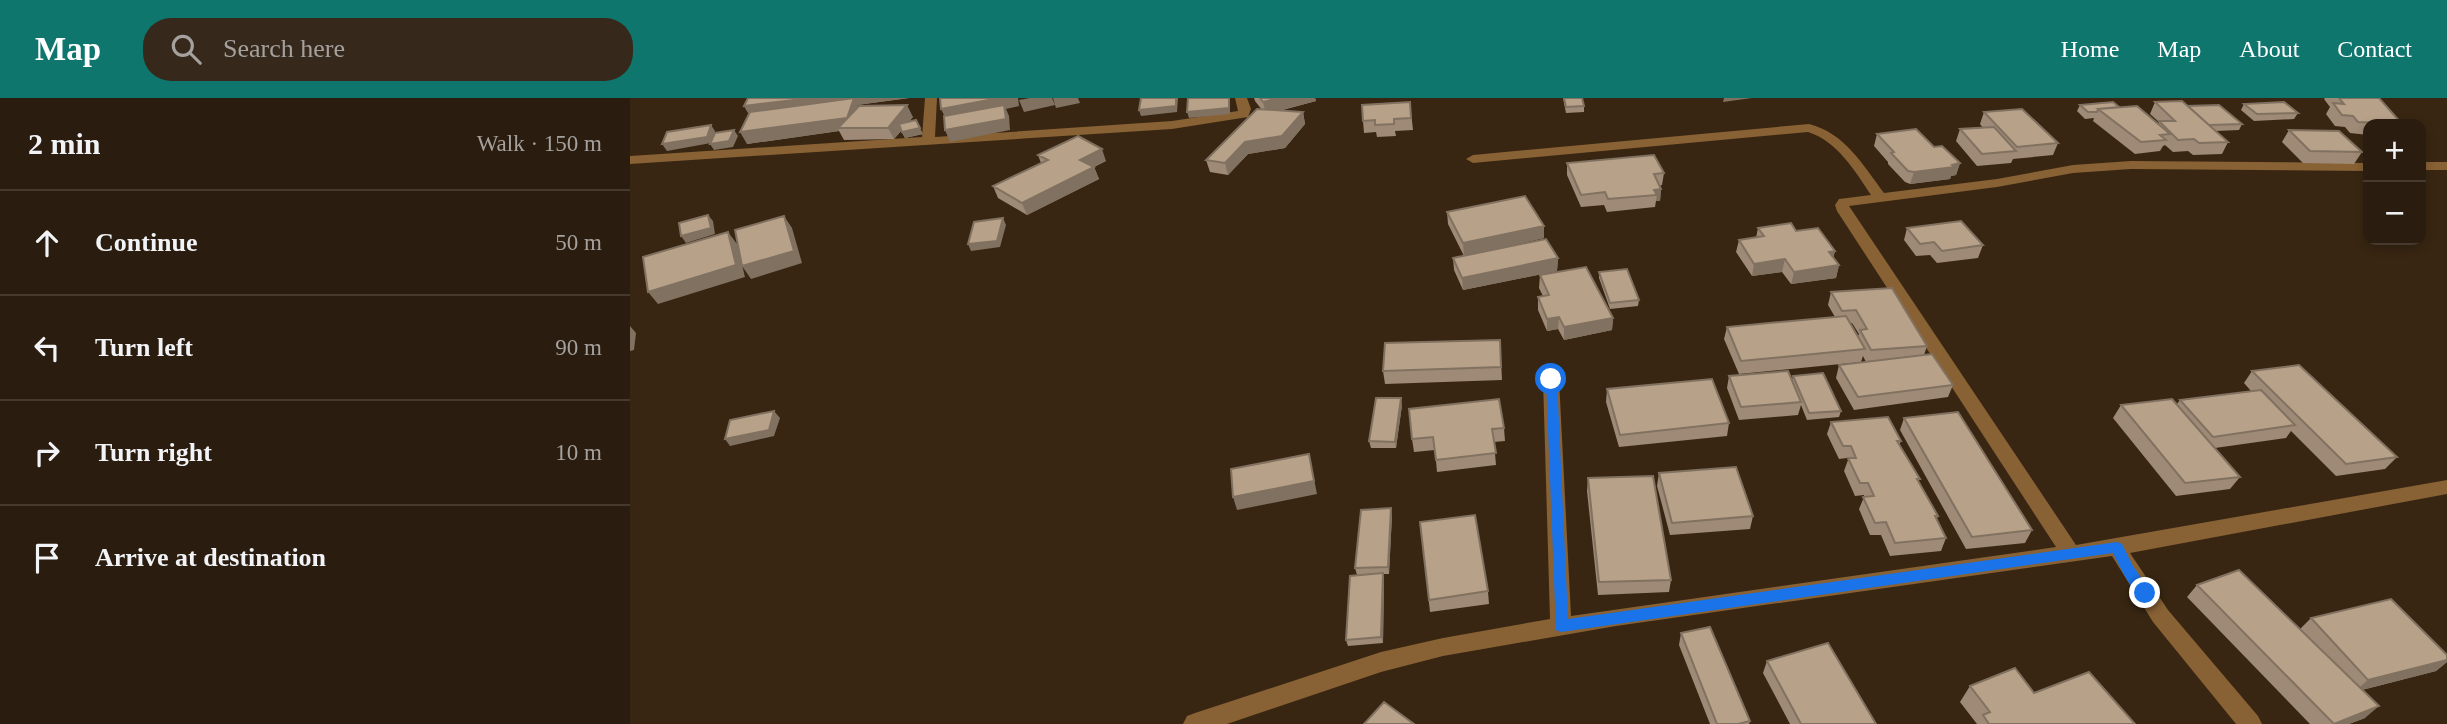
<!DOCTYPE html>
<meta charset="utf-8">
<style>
body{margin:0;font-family:Georgia,serif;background:#36291c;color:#f1f3f6}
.controls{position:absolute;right:21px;top:21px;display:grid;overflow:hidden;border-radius:14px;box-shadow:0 4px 10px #0003}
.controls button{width:63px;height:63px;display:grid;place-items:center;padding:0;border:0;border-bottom:2px solid #463a2e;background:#2a1c0e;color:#f1f3f6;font:35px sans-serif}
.stop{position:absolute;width:21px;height:21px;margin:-16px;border:5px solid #1a73e8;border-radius:50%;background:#fff}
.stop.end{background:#1a73e8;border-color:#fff;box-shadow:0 2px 7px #0008}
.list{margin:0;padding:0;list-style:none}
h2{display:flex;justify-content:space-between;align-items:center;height:91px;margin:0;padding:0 28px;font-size:30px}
h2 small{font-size:23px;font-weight:400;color:#a5a19e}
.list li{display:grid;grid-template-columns:46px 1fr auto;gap:21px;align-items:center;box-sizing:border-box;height:105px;padding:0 28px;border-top:2px solid #463a2e}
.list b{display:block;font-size:26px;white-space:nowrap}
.list em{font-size:23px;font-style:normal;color:#a5a19e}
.icon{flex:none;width:38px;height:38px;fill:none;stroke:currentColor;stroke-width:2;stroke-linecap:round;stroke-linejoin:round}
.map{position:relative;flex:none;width:1817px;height:626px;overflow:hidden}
header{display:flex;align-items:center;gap:42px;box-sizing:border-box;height:98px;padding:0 35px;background:#0f766e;color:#fff}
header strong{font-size:33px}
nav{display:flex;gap:38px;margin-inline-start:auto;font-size:24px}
.search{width:490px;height:63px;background:#36291c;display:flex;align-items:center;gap:18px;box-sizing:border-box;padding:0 24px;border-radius:28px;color:#a5a19e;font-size:26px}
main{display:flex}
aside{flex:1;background:#2a1c0e}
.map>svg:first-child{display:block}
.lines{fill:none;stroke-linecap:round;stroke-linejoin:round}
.street{fill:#886134;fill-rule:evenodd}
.wall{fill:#9e8a76;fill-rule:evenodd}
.shaded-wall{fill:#817160}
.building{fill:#b8a189;stroke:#817160;stroke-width:2}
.route{fill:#1a73e8}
</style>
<header>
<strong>Map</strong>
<div class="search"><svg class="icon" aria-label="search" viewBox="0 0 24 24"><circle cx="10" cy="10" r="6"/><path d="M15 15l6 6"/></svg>Search here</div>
<nav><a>Home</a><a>Map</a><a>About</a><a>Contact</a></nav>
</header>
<main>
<aside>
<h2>2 min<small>Walk · 150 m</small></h2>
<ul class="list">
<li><svg class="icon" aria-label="ahead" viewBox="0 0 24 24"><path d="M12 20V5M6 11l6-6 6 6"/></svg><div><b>Continue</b></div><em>50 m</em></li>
<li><svg class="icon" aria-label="left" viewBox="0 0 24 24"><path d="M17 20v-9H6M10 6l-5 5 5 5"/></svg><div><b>Turn left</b></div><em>90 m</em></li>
<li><svg class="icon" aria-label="right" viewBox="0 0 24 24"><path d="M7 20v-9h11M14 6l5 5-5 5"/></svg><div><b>Turn right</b></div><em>10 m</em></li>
<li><svg class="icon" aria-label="arrive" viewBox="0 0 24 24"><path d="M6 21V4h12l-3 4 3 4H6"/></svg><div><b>Arrive at destination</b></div></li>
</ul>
</aside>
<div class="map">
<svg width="1817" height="626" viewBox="0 0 1817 626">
<rect width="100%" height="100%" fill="#382612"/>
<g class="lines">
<path class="street" d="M 295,0 L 307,0 L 305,39 L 542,23 L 608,13 L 605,0 L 617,0 L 621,11 L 618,19 L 542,31 L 0,66 L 0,58 L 292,39 Z
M 1179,26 C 1215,35 1233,67 1254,95 L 1367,81 L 1443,67 L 1501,63 L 1738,65 L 1738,73 L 1501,71 L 1443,75 L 1367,89 L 1219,108 L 1446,447 L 1817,382 L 1817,396 L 1500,455 L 1538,512 L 1628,618 L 1632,626 L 1606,626 L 1523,524 L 1482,458 L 986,528 L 813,558 L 751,574 L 597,626 L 553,626 L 557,618 L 565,615 L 751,554 L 813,540 L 920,521 L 913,281 L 921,275 L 929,281 L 941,518 L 1426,449 L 1207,113 L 1205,107 L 1209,101 L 1241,97 C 1225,73 1207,43 1178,34 L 843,65 L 836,61 L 843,57 Z
M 1791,64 L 1817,64 L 1817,72 L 1791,72 Z"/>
</g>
<path class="wall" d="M 118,0 L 279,0 L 227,7 L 228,8 L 283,19 L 279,23 L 293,36 L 275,40 L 271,33 L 264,41 L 214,42 L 209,33 L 117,46 L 119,16 L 114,8 Z
M 624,0 L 685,0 L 686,3 L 649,13 L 673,14 L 675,26 L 655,50 L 618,56 L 598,77 L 580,74 L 576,62 L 632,12 L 625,3 Z
M 933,0 L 952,0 L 954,8 L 954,14 L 936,15 Z
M 1695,0 L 1749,0 L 1772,26 L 1738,26 L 1738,37 L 1720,35 L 1715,29 L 1705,28 L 1696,16 L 1700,9 L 1694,1 Z
M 780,4 L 783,32 L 765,33 L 766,38 L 747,39 L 746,34 L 734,35 L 733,23 Z
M 1525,4 L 1558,8 L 1612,26 L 1609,32 L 1586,33 L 1598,44 L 1592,56 L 1563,57 L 1558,53 L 1543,54 L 1535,47 L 1533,48 L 1530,53 L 1505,56 L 1463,23 L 1464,20 L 1455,21 L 1447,13 L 1450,7 L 1528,26 L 1529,24 L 1520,16 Z
M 1614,6 L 1668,15 L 1664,21 L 1624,23 L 1611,12 Z
M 1354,14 L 1428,45 L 1423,57 L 1383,61 L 1381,65 L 1347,68 L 1326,43 L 1330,31 L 1353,30 L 1350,26 Z
M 1659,32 L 1732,54 L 1724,66 L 1673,65 L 1652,44 Z
M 1247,36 L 1304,49 L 1330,65 L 1326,77 L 1321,78 L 1320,81 L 1280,86 L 1275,84 L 1258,66 L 1258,64 L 1244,48 Z
M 408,57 L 476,63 L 464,69 L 469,81 L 397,117 L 368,100 L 363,88 L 411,65 Z
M 937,65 L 1034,75 L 1032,87 L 1029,88 L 1031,91 L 1030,103 L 1026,103 L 1025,109 L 977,114 L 974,107 L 951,109 L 937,77 Z
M 817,114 L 914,140 L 834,158 L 928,160 L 927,173 L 833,192 L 824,172 L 823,160 L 834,158 L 818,126 Z
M 1128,130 L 1166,133 L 1205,153 L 1203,160 L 1209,167 L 1206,180 L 1161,186 L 1152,174 L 1122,178 L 1106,154 L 1109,142 L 1126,140 Z
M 1277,130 L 1353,147 L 1348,160 L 1307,165 L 1300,157 L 1286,158 L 1274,142 Z
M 969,174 L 1009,202 L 1008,208 L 980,211 L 969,180 Z
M 910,177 L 983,220 L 982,232 L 934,242 L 928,231 L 917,233 L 908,212 L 908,199 L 913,198 L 909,190 Z
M 1201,194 L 1297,248 L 1294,257 L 1323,287 L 1318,299 L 1224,312 L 1206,280 L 1209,267 L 1236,264 L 1233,258 L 1231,264 L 1109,276 L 1094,241 L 1097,229 L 1205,219 L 1198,207 ZM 1220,225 L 1222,225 L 1229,236 L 1228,238 Z
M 870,242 L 872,282 L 755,286 L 753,273 Z
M 1622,273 L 1767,359 L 1755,371 L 1706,378 L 1661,333 L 1656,340 L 1585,350 L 1610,379 L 1600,391 L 1546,398 L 1483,320 L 1491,307 L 1547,306 L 1550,302 L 1621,293 L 1614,285 Z
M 1099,278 L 1162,282 L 1163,278 L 1211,313 L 1209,319 L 1177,322 L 1171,307 L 1168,317 L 1109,322 L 1097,290 Z
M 977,291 L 1099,325 L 1097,338 L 989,349 L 976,304 Z
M 772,307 L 766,350 L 741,350 L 739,343 Z
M 1274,320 L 1402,432 L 1395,445 L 1336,451 L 1270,332 Z
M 1201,324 L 1271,343 L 1269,347 L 1290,381 L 1288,384 L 1308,418 L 1307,421 L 1316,440 L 1311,453 L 1260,458 L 1251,437 L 1240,437 L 1229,411 L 1234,399 L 1234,397 L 1225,398 L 1214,373 L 1218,362 L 1217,360 L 1209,361 L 1197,336 Z
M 874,330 L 875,343 L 864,344 L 866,367 L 807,374 L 805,352 L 784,354 L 782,341 Z
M 1029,375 L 1123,418 L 1120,431 L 1040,437 L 1027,388 Z
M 958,380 L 1041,482 L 1039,494 L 968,497 L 957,393 Z
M 762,417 L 759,476 L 753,476 L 754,481 L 753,545 L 718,548 L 716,542 L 727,477 L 725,470 Z
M 790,424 L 858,493 L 859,506 L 800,514 Z
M 1567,487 L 1670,531 L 1681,520 L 1817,557 L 1817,564 L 1806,573 L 1732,592 L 1735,620 L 1719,626 L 1680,626 L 1557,499 Z
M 1051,535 L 1120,623 L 1119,626 L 1080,626 L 1049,547 Z
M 1137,563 L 1246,626 L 1160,626 L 1133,575 Z
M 1340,588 L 1505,626 L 1347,626 L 1330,604 Z"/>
<path class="shaded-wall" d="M 181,0 L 279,0 L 227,7 L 230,11 L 223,31 L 223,30 L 208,30 L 209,33 L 117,46 L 110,34 L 121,20 L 114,8 Z
M 369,0 L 388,0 L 389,8 L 376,11 L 379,18 L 380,32 L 320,44 L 315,32 L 317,23 L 311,11 Z
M 400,0 L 422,0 L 425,7 L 394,14 L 389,2 Z
M 423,0 L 448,0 L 450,5 L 426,10 Z
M 546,0 L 548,0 L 547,14 L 511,18 L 509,12 Z
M 600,0 L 600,16 L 559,20 L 557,14 Z
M 650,0 L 685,0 L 686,3 L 636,16 L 633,4 Z
M 1094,0 L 1122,0 L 1093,4 Z
M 277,7 L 283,19 L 264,41 L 258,30 Z
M 673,14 L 675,26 L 655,50 L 618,56 L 598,77 L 595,65 L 615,44 Z
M 286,22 L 293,36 L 275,40 L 272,34 Z
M 81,27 L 85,33 L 81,45 L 37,53 L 32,46 Z
M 104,32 L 108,38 L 103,49 L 84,52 L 80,46 Z
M 472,51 L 476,63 L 455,73 L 450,62 Z
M 1330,65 L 1326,77 L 1321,78 L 1320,81 L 1280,86 L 1284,74 Z
M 464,69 L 469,81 L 397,117 L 392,105 Z
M 1031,91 L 1030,103 L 1026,103 L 1027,97 L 1024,92 Z
M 78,117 L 83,123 L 85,136 L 56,145 L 51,138 Z
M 154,118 L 162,130 L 172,165 L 121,181 L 112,168 Z
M 373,120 L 376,127 L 370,149 L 341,153 L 338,146 Z
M 914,128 L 914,140 L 834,158 L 833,145 Z
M 98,134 L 107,146 L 115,179 L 28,206 L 18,194 Z
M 1205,153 L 1202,165 L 1199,154 Z
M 928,160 L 927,173 L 833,192 L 832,180 Z
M 1155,161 L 1152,174 L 1122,178 L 1124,166 Z
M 1209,167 L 1206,180 L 1161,186 L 1164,174 Z
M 929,219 L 928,231 L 917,233 L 917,221 Z
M 983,220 L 982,232 L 934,242 L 934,229 Z
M 0,228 L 6,235 L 4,252 L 0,253 Z
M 771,300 L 772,307 L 766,350 L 765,344 Z
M 144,313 L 150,320 L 144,338 L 100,348 L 95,341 Z
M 679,356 L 687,396 L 607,412 L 603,399 Z
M 761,410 L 762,417 L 759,476 L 758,469 Z
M 753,475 L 754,481 L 753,545 L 751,539 Z
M 1817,562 L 1817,564 L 1806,573 L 1724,594 L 1738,582 Z
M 1749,608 L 1735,620 L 1719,626 L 1704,626 Z"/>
<path class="building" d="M 118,0 L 181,0 L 114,8 Z
M 224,0 L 217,20 L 110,34 L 120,14 Z
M 310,0 L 369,0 L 311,11 Z
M 511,0 L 546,0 L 546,8 L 509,12 Z
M 558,0 L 599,0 L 599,10 L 557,14 Z
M 630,0 L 650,0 L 633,4 Z
M 934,0 L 952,0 L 954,8 L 936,9 Z
M 1709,0 L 1749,0 L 1772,26 L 1728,24 L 1723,18 L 1712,17 L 1703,5 L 1714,6 Z
M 1552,3 L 1598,44 L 1569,45 L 1564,41 L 1548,42 L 1529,23 L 1545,23 L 1525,4 Z
M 780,4 L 781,20 L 764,21 L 764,26 L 745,27 L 745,22 L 733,23 L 732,7 Z
M 1483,4 L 1489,9 L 1468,11 L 1467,14 L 1458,14 L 1450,7 Z
M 1654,4 L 1668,15 L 1627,16 L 1614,6 Z
M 277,7 L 258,30 L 208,30 L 229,8 Z
M 374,7 L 376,21 L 315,32 L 314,18 Z
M 1589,7 L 1612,26 L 1579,27 L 1558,8 Z
M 1507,8 L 1540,36 L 1530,37 L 1536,42 L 1511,44 L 1468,11 Z
M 627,11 L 673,14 L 652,38 L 615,44 L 595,65 L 576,62 Z
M 1392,11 L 1428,45 L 1387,49 L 1354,14 Z
M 286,22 L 290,30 L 272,34 L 269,26 Z
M 81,27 L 77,39 L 32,46 L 37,34 Z
M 1364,29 L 1386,53 L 1352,56 L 1330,31 Z
M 1286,31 L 1304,49 L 1312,48 L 1330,65 L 1322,67 L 1324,69 L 1284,74 L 1278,73 L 1261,55 L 1264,54 L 1247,36 Z
M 104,32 L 99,43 L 80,46 L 85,35 Z
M 1659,32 L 1709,33 L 1732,54 L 1680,53 Z
M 448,38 L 472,51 L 450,62 L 464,69 L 392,105 L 363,88 L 418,62 L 408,57 Z
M 1024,57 L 1034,75 L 1024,76 L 1031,91 L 1024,92 L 1027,97 L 978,101 L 975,94 L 951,97 L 937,65 Z
M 895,98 L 914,128 L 833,145 L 817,114 Z
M 78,117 L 81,130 L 51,138 L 49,125 Z
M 154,118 L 164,153 L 112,168 L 105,132 Z
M 373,120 L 367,143 L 338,146 L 344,124 Z
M 1331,123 L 1353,147 L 1312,153 L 1304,144 L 1290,146 L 1277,130 Z
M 1161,125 L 1166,133 L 1188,130 L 1205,153 L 1199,154 L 1209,167 L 1164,174 L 1155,161 L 1124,166 L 1109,142 L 1134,138 L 1128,130 Z
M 98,134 L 106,167 L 18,194 L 13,159 Z
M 916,141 L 928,160 L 832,180 L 823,160 Z
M 956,169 L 983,220 L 934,229 L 929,219 L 917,221 L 908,199 L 919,197 L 910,177 Z
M 997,171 L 1009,202 L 980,205 L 969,174 Z
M 1262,190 L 1297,248 L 1241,252 L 1230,232 L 1237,231 L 1226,212 L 1212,213 L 1201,194 Z
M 1216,218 L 1235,251 L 1111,263 L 1097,229 Z
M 870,242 L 871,269 L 753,273 L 755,245 Z
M 1302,256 L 1323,287 L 1228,299 L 1209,267 Z
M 1669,267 L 1767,359 L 1716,366 L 1622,273 Z
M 1158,273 L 1171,304 L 1111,309 L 1099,278 Z
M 1193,275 L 1211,313 L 1179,315 L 1163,278 Z
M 1082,281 L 1099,325 L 990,337 L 977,291 Z
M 1631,292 L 1665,327 L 1583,339 L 1550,302 Z
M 746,300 L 771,300 L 765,344 L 739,343 Z
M 869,301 L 874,330 L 862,331 L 866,355 L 806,362 L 803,339 L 782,341 L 779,311 Z
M 1542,301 L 1610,379 L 1555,385 L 1491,307 Z
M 144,313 L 139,332 L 95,341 L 100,322 Z
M 1328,314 L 1402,432 L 1342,439 L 1274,320 Z
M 1258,319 L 1271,343 L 1267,343 L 1290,381 L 1287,381 L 1308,418 L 1305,418 L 1316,440 L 1265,445 L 1256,424 L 1245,425 L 1233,399 L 1244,398 L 1238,385 L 1230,385 L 1218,360 L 1226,360 L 1221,348 L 1213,348 L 1201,324 Z
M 679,356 L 684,383 L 603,399 L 601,371 Z
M 1106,369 L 1123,418 L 1042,425 L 1029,375 Z
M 1023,378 L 1041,482 L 969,484 L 958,380 Z
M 761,410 L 758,469 L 725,470 L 731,412 Z
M 845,417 L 858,493 L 799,502 L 790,424 Z
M 1609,472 L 1749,608 L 1704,626 L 1567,487 Z
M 753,475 L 751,539 L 716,542 L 720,478 Z
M 1761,501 L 1817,557 L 1817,562 L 1738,582 L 1681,520 Z
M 1080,529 L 1120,623 L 1108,626 L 1087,626 L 1051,535 Z
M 1198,545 L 1246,626 L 1171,626 L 1137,563 Z
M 1385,570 L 1404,595 L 1459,574 L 1505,626 L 1359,626 L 1353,617 L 1360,614 L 1340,588 Z
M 754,604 L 784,626 L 734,626 Z"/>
<path class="route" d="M 921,278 L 927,281 L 938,521 L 1487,444 L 1492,446 L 1503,468 L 1522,495 L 1515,501 C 1500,493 1491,470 1483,455 L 931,534 L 926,532 L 916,281 Z"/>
</svg>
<div class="controls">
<button>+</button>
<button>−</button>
</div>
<div class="stop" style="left:921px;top:281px"></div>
<div class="stop end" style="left:1515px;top:495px"></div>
</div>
</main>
